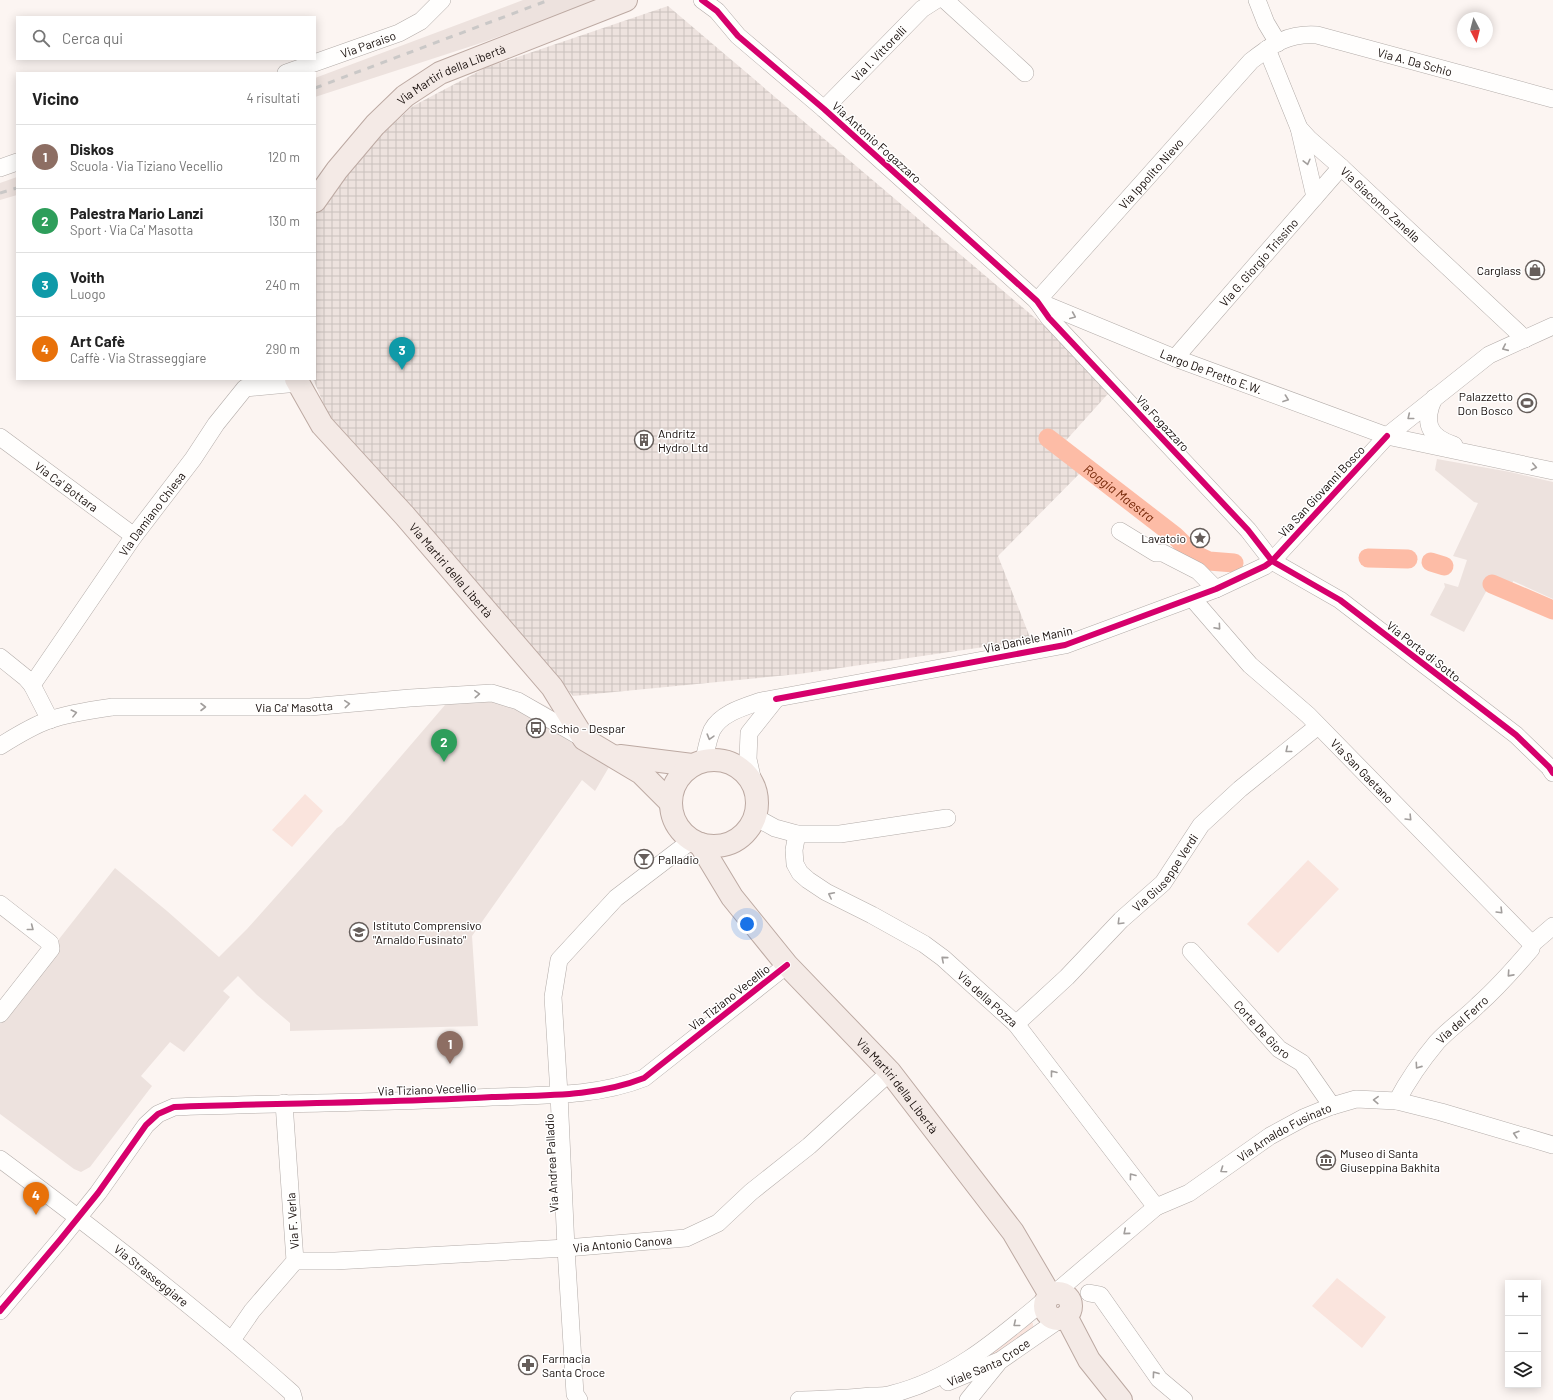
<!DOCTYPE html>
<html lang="it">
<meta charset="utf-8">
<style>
body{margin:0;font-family:Barlow,sans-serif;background:#f2f2f2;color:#222}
.controls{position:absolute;right:12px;bottom:12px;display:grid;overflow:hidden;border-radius:0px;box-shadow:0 2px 10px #0003}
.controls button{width:36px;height:36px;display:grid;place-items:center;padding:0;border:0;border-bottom:1px solid #e0e0e0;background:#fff;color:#222;font:20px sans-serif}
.compass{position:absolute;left:1457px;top:12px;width:36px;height:36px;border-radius:50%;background:#fff;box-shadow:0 2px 10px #0003;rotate:173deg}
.you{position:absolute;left:747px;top:924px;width:14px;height:14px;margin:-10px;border:3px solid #fff;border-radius:50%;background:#1a73e8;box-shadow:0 0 0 6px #1a73e833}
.badge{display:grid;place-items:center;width:26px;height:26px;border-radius:50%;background:#0f766e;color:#fff;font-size:13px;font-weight:700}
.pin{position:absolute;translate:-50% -33px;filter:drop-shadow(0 1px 2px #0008)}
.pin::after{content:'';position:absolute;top:21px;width:14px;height:12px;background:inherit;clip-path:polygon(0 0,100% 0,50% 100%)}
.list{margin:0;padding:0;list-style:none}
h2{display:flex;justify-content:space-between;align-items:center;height:52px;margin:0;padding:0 16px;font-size:17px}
h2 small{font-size:13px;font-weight:400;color:#767676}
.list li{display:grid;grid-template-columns:26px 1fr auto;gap:12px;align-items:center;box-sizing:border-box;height:64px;padding:0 16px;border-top:1px solid #e0e0e0}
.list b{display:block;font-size:15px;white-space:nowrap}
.list p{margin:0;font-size:13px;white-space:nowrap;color:#767676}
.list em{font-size:13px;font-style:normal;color:#767676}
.icon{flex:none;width:22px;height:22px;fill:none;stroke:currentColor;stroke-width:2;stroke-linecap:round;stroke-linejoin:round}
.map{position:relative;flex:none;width:1553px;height:1400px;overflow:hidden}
.search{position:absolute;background:#fff;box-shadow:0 2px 10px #0003;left:16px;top:16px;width:300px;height:44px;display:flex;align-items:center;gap:10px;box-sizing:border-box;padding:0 14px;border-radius:0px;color:#767676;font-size:15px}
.panel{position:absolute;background:#fff;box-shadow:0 2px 10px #0003;left:16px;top:72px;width:300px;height:308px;border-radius:0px}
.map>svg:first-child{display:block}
.built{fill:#ede2de}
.industrial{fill:url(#industrial-grid)}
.grass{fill:url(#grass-tufts)}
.pitch{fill:#fae4dd}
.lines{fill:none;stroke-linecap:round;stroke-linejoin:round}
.canal{stroke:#fdbca6;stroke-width:19}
.minor-casing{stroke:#b3aca9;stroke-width:18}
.major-casing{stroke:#bca9a2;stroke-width:24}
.minor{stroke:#fffefd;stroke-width:17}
.major{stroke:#f4eae6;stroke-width:22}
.rail{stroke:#cac8c7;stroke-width:3;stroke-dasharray:7 7;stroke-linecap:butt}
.cycleway-casing{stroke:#fff;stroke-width:8}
.cycleway{stroke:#d6006c;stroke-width:6}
.oneway{stroke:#a29e9c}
.labels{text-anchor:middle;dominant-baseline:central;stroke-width:3;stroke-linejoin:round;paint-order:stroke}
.street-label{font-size:12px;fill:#160d0a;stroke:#fff}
.poi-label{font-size:12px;fill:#160d0a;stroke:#fff;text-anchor:start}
.water-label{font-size:13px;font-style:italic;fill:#722404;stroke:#fff}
</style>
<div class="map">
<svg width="1553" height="1400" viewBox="0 0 1553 1400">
<defs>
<pattern id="industrial-grid" width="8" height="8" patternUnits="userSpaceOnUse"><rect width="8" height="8" fill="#ede2de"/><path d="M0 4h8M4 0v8" fill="none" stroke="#cac1bd"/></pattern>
<pattern id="grass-tufts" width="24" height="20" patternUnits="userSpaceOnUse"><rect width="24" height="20" fill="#fae4dd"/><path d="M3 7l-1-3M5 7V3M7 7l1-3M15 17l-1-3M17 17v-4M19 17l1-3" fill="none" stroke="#d6c2bc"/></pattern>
</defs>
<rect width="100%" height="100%" fill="#fcf5f2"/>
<path class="built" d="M 523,0 L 598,0 L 484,42 L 315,97 L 315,78 Z
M 17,177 L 17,195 L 0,200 L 0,183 Z
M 1437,459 L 1510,472 L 1553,482 L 1553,599 L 1513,581 L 1512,585 L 1494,577 L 1464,632 L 1430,615 L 1445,587 L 1444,583 L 1458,587 L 1467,560 L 1453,556 L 1478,503 L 1474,502 L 1435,470 Z
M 457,691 L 520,693 L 548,707 L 568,721 L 609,767 L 595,791 L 582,780 L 472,936 L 478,1026 L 290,1031 L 290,1023 L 257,995 L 238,976 L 223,991 L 230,997 L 184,1052 L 170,1042 L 141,1076 L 152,1086 L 90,1167 L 81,1172 L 74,1169 L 0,1114 L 0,1014 L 115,868 L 167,911 L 219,957 L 247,929 L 337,828 L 342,825 Z"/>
<path class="industrial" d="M 668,6 L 1115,386 L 1060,447 L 1086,467 L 998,556 L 1031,640 L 799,674 L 573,696 L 328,414 L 313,379 L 315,379 L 315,212 L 363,152 L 413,106 L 485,68 Z"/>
<path class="grass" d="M 1026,1322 L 1033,1323 L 1033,1327 L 989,1359 L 979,1364 Z"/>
<path class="pitch" d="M 305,794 L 323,811 L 292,847 L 272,830 Z
M 1308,860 L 1339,889 L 1278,953 L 1247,924 Z
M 1337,1278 L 1386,1317 L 1362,1348 L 1312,1306 Z"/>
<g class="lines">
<g class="canal">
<path id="s1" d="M 1048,438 L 1175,536 L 1192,553 L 1209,561 L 1234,563"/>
<path d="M 1368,558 L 1408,559"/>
<path d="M 1431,562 L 1444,566"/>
<path d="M 1492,584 L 1553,610"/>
</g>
<g class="minor-casing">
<g id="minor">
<path d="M 702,0 L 717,11 L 738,36 L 824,109 L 1037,301 L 1049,318 L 1248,530 L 1272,561 L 1340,600 L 1516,735 L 1549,767 L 1553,773"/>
<path d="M 945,0 L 1025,73"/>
<path d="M 1257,0 L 1266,23 L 1278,43"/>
<path id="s2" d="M 1267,49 L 1299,128 L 1309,139 L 1341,167 L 1525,339"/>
<path id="s3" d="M 286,73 L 399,33 L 421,21 L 442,0"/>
<path id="s4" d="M 824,109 L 922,9 L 936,0"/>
<path d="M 1299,128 L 1315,197"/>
<path d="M 0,168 L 17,162"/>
<path id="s5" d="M 1037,301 L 1251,61 C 1273,44 1288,33 1317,35 L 1553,99"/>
<path id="s6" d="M 1037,301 L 1175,358 L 1387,436 L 1553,471"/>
<path id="s7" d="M 1175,358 L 1341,167"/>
<path d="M 1434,398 C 1423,422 1428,437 1454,445"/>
<path id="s8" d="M 0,437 L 134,536"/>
<path d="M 1120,531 L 1156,553 L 1163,553 L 1198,571 L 1216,589"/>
<path id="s9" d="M 1192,598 L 1250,665 L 1308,715 L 1532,944"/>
<path d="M 0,657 L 26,678 L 32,685 L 50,720"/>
<path id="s10" d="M 32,685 L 134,536 L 193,459 L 216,424 L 245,388 L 298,383"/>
<path id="s11" d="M 0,746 C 16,736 32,726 49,720 C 69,713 91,710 112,707 L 310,707 L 410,698 L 492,693 L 518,701 L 584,739"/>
<path d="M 704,760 C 706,751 708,739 712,730 C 721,713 744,707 761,701 L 1065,645 L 1216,589 L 1265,566 L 1272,561 L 1387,436 L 1489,355 L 1553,326"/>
<path d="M 754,786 L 748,759 L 749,733 L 776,699"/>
<path d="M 755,817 L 775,828 L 797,834 L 840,834 L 947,818"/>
<path id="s12" d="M 797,834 L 794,850 L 795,864 L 800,873 L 808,880 L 826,892 L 872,915 L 924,944 L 943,958 L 1016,1024 L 1156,1207"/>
<path d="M 0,904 L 50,943 L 51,949 L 0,1014"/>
<path d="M 1532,944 L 1553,926"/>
<path id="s13" d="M 1191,951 L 1279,1049 L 1302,1063 L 1332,1106"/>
<path id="s14" d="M 1016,1024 L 1067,977 L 1121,920 L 1163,883 L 1201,825 L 1240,789 L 1318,726"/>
<path id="s15" d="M 1397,1101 C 1408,1080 1422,1060 1437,1042 C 1449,1029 1465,1018 1478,1005 C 1497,988 1514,969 1531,949 L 1532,944"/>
<path id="s16" d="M 0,1159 C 100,1233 199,1310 292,1393 L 294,1400"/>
<path id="s17" d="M 295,1261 L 335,1261 L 566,1248 L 686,1238 L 718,1223 L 751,1192 L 809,1146 L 890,1072"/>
<path id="s18" d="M 1055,1293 L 1156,1207 L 1189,1193 L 1270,1136 L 1305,1117 L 1332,1106 L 1356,1099 L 1397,1101 L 1441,1112 L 1553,1145"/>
<path d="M 1089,1293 L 1100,1295 L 1159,1379 L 1184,1400"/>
<path d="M 0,1311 L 60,1240 L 98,1193 L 146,1125 L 158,1114 L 174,1107 C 280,1103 386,1103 492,1097 C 543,1095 596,1097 644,1078 L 787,965"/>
<path d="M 232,1340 L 252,1311 L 295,1261 L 284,1103"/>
<path id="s19" d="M 948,1382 L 1001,1360 L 1060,1319"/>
<path d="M 579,1400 L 575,1394 L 566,1248 L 559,1094 L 553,997 L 559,960 L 616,898 L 692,840"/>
<path d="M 799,1400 C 823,1399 847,1399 871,1396 C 878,1396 886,1396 892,1394 C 953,1379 999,1338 1046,1299"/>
<path d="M 968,1400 L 998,1363"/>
</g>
</g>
<g class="major-casing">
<g id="major">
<path id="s20" d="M 315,201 L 337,170 L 375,125 L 405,96 L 440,73 L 626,0"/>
<path id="s21" d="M 296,379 L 322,425 L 405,516 L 552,687 L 584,739 L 641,773 L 670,802"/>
<path d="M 620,756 L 692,765"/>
<circle cx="714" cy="803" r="43"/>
<path id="s22" d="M 700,844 L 732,897 L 787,965 L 890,1072 L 1013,1232 L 1050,1295"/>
<circle cx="1058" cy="1306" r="13"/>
<path d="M 1066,1316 L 1089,1360 L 1121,1400"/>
</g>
</g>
<use href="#minor" class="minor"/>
<use href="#major" class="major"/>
<path class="rail" d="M 315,88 L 549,0
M 0,193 L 17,188"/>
<g class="cycleway-casing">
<path id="cycleway" d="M 702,0 L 717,11 L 738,36 L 824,109 L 1037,301 L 1049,318 L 1248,530 L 1272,561 L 1340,600 L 1516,735 L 1549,767 L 1553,773
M 776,699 L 1065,645 L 1216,589 L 1265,566 L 1272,561 L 1387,436
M 0,1311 L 60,1240 L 98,1193 L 146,1125 L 158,1114 L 174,1107 C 280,1103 386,1103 492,1097 C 543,1095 596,1097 644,1078 L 787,965"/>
</g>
<use href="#cycleway" class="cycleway"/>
</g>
<defs><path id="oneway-chevron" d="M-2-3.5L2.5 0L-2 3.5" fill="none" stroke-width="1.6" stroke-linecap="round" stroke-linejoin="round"/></defs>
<g class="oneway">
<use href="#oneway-chevron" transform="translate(1307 162) rotate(76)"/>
<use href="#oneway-chevron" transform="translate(1073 316) rotate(23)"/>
<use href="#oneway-chevron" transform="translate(1505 348) rotate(156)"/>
<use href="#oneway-chevron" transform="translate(1286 399) rotate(20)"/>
<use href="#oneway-chevron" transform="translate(1410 417) rotate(141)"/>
<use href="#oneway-chevron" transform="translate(1534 467) rotate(12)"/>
<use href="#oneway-chevron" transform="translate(1218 627) rotate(49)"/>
<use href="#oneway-chevron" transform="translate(477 694) rotate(-4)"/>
<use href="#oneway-chevron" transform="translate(347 704) rotate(-5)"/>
<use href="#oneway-chevron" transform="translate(203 707)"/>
<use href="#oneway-chevron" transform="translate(74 713) rotate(-14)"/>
<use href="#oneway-chevron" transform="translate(710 737) rotate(106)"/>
<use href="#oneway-chevron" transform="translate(1288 750) rotate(141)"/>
<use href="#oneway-chevron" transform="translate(1409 818) rotate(46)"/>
<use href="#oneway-chevron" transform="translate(831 895) rotate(-153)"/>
<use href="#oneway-chevron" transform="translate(1500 911) rotate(45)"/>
<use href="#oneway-chevron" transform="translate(1120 922) rotate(135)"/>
<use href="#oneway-chevron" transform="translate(31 928) rotate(38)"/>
<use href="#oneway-chevron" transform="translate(944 959) rotate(-139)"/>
<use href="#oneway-chevron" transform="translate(1510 974) rotate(132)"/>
<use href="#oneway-chevron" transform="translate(1418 1066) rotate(125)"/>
<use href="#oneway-chevron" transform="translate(1053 1073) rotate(-128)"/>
<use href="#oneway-chevron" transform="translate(1376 1100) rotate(-178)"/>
<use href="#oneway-chevron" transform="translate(1516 1134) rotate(-163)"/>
<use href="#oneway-chevron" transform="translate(1223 1170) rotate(145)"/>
<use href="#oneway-chevron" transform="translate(1132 1176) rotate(-127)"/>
<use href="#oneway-chevron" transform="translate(1126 1232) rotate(140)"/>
<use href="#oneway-chevron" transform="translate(1016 1324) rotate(141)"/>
<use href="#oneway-chevron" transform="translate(1155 1374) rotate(-126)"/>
</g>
<defs>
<g id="shop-ring" transform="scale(1)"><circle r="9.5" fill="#fff" stroke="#665e5b" stroke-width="1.5"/><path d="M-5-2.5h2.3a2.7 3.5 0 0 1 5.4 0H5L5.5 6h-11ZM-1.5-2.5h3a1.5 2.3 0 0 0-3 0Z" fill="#665e5b"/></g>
<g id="stadium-ring" transform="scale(1)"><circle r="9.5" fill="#fff" stroke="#665e5b" stroke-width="1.5"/><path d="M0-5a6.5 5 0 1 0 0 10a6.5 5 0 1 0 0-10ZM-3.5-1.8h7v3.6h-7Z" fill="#665e5b"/></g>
<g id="building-ring" transform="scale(1)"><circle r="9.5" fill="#fff" stroke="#665e5b" stroke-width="1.5"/><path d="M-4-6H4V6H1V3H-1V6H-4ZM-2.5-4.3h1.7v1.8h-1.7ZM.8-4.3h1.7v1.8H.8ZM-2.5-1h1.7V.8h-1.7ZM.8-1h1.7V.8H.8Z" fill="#665e5b"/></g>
<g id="sight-ring" transform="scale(1)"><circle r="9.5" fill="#fff" stroke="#665e5b" stroke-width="1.5"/><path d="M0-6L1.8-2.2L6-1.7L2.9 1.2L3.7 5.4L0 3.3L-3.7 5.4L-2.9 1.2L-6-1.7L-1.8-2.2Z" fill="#665e5b"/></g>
<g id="bus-ring" transform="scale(1)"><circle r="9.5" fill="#fff" stroke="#665e5b" stroke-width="1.5"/><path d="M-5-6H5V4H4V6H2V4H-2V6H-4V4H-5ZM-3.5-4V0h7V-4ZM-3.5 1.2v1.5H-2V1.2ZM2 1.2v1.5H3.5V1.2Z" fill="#665e5b"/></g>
<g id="bar-ring" transform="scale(1)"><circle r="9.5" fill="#fff" stroke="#665e5b" stroke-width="1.5"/><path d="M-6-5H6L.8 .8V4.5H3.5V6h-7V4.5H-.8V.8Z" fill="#665e5b"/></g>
<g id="school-ring" transform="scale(1)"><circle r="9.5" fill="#fff" stroke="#665e5b" stroke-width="1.5"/><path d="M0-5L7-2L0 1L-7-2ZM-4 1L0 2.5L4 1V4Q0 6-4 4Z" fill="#665e5b"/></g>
<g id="museum-ring" transform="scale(1)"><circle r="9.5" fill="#fff" stroke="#665e5b" stroke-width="1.5"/><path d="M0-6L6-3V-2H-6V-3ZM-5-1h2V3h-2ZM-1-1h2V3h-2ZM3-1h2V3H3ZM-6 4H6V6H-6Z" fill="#665e5b"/></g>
<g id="pharmacy-ring" transform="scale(1)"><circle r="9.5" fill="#fff" stroke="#665e5b" stroke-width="1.5"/><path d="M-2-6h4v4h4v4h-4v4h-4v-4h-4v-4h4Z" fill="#665e5b"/></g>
</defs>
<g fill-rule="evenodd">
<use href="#shop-ring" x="1535" y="270"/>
<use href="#stadium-ring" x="1527" y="403"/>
<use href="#building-ring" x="644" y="440"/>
<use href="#sight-ring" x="1200" y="538"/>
<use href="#bus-ring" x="536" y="728"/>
<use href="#bar-ring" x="644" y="859"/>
<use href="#school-ring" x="359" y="932"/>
<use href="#museum-ring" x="1326" y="1160"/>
<use href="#pharmacy-ring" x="528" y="1365"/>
</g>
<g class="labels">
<g class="street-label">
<text stroke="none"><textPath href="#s3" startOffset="87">Via Paraiso</textPath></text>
<text stroke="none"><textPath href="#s4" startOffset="78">Via I. Vittorelli</textPath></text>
<text stroke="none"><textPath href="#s5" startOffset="496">Via A. Da Schio</textPath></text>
<text stroke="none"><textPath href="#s20" startOffset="190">Via Martiri della Libertà</textPath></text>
<text transform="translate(877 142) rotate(42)">Via Antonio Fogazzaro</text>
<text stroke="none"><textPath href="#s5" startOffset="171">Via Ippolito Nievo</textPath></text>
<text stroke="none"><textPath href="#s2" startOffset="197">Via Giacomo Zanella</textPath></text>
<text stroke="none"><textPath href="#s7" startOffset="127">Via G. Giorgio Trissino</textPath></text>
<text stroke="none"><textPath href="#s6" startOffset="188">Largo De Pretto E.W.</textPath></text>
<text transform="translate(1163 423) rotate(47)">Via Fogazzaro</text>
<text stroke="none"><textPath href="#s8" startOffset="83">Via Ca' Bottara</textPath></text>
<text transform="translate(1321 491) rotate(-47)">Via San Giovanni Bosco</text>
<text stroke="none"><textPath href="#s10" startOffset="209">Via Damiano Chiesa</textPath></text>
<text stroke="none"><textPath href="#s21" startOffset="247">Via Martiri della Libertà</textPath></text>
<text transform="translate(1028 639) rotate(-12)">Via Daniele Manin</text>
<text transform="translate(1424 651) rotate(38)">Via Porta di Sotto</text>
<text stroke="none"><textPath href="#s11" startOffset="302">Via Ca' Masotta</textPath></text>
<text stroke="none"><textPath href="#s9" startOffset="243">Via San Gaetano</textPath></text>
<text stroke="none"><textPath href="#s14" startOffset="213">Via Giuseppe Verdi</textPath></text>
<text transform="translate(729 997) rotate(-38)">Via Tiziano Vecellio</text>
<text stroke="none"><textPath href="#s12" startOffset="268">Via della Pozza</textPath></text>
<text stroke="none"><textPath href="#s15" startOffset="105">Via del Ferro</textPath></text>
<text stroke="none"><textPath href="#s13" startOffset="106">Corte De Gioro</textPath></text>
<text stroke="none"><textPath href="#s22" startOffset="313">Via Martiri della Libertà</textPath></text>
<text transform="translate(427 1089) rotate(-2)">Via Tiziano Vecellio</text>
<text stroke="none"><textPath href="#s18" startOffset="282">Via Arnaldo Fusinato</textPath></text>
<text transform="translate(551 1163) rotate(-93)">Via Andrea Palladio</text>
<text transform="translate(292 1221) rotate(-94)">Via F. Verla</text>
<text stroke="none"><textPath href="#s17" startOffset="328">Via Antonio Canova</textPath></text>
<text stroke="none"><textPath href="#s16" startOffset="191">Via Strasseggiare</textPath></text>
<text stroke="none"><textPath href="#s19" startOffset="45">Viale Santa Croce</textPath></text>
</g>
<g class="poi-label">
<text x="1521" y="270" text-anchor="end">Carglass</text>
<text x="1513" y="396" text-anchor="end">Palazzetto<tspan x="1513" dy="14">Don Bosco</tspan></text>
<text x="658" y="433">Andritz<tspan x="658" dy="14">Hydro Ltd</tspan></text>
<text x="1186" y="538" text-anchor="end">Lavatoio</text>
<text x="550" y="728">Schio - Despar</text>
<text x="658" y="859">Palladio</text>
<text x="373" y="925">Istituto Comprensivo<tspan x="373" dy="14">"Arnaldo Fusinato"</tspan></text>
<text x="1340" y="1153">Museo di Santa<tspan x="1340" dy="14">Giuseppina Bakhita</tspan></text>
<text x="542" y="1358">Farmacia<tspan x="542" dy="14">Santa Croce</tspan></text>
</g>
<g class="water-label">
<text stroke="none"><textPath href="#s1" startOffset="90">Roggia Maestra</textPath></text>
</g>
</g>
</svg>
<div class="controls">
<button>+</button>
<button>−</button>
<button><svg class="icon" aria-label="layers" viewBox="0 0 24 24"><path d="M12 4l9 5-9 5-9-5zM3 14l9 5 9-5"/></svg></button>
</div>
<svg class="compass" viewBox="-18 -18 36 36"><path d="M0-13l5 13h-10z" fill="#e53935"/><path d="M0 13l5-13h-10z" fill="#767676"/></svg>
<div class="you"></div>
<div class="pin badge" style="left:450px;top:1064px;background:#8d6e63">1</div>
<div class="pin badge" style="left:444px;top:762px;background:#2e9e5b">2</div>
<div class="pin badge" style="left:402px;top:370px;background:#0f9aa8">3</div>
<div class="pin badge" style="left:36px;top:1215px;background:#e8710a">4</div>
<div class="search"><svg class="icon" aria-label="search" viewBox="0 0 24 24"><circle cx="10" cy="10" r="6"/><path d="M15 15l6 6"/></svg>Cerca qui</div>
<section class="panel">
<h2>Vicino<small>4 risultati</small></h2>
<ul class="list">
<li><span class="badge" style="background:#8d6e63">1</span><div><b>Diskos</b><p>Scuola · Via Tiziano Vecellio</p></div><em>120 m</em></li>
<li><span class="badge" style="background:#2e9e5b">2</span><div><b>Palestra Mario Lanzi</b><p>Sport · Via Ca' Masotta</p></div><em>130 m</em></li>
<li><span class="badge" style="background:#0f9aa8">3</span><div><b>Voith</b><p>Luogo</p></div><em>240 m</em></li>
<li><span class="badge" style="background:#e8710a">4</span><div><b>Art Cafè</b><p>Caffè · Via Strasseggiare</p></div><em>290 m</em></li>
</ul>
</section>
</div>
